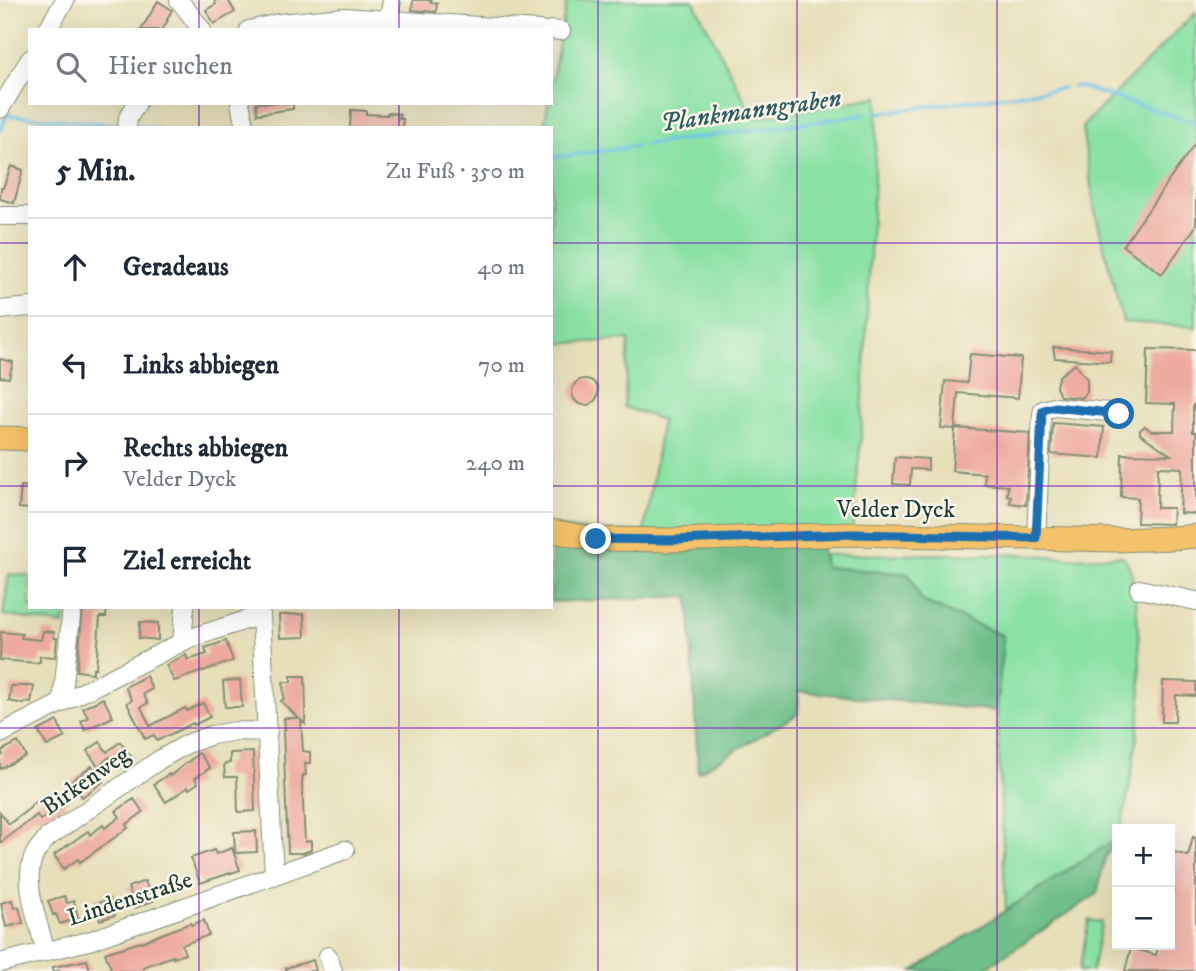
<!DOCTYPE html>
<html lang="de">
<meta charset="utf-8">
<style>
body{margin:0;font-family:"IM FELL DW Pica",serif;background:#f2f2f3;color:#1f2937}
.controls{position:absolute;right:21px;bottom:21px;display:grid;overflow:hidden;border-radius:0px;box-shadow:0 7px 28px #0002}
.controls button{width:63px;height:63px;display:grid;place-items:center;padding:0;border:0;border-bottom:2px solid #e0e1e3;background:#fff;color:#1f2937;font:35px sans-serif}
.stop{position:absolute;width:21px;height:21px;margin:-16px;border:5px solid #1f6fb2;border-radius:50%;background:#fff}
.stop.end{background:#1f6fb2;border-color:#fff;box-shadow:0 2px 7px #0008}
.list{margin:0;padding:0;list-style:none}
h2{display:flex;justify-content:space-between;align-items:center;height:91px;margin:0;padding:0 28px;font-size:30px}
h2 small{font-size:23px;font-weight:400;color:#747a83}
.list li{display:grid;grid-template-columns:46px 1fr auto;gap:21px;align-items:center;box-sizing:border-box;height:98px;padding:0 28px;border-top:2px solid #e0e1e3}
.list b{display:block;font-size:26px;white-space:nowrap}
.list p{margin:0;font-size:23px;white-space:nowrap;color:#747a83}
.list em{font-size:23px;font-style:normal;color:#747a83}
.icon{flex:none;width:38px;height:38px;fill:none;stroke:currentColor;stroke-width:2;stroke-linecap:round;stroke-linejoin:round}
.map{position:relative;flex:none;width:1196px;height:971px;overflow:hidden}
.search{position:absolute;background:#fff;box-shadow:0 7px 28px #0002;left:28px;top:28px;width:525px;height:77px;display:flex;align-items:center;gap:18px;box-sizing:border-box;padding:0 24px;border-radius:0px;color:#747a83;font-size:26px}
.panel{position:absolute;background:#fff;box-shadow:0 7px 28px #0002;left:28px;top:126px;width:525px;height:483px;border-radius:0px}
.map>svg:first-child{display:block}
.green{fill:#8ae1a5;stroke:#548f6c;stroke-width:2}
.forest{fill:#6fbf8a;stroke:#477e5f;stroke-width:2}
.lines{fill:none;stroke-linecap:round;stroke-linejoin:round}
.stream{stroke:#6ac2e8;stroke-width:3.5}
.building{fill:#eeaa9f}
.minor-casing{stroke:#838e76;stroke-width:20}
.major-casing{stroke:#838e76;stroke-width:25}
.minor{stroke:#fff;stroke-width:18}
.major{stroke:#f4c26a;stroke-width:23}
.route{stroke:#1f6fb2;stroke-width:9}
.grid{fill:none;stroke:#7b2cbf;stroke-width:2;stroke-opacity:0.55}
.labels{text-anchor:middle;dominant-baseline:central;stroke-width:5;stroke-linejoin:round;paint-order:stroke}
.street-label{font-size:24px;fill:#1f3d34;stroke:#fbf7ec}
.water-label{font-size:26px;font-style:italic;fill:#325e61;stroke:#fbf7ec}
</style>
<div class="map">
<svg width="1196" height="971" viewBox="0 0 1196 971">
<rect width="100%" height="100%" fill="#fbf7ec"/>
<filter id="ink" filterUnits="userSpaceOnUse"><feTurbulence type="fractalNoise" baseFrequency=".0143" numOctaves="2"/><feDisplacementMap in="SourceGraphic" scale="14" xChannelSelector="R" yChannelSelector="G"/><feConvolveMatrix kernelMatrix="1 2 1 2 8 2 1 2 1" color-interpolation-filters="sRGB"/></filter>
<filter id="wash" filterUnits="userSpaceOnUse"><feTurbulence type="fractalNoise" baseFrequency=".00686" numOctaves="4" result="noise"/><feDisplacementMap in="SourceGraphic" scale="28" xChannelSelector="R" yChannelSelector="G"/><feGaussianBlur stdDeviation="1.57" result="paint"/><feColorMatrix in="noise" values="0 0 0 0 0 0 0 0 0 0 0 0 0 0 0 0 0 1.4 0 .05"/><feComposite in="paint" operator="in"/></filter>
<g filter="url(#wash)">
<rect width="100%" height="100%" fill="#e7dfb9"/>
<path class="green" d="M 567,0 L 693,0 L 754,118 L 878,97 L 861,436 L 852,534 L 644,533 L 662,420 L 624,407 L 629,340 L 551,344 L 551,128 L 544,128 L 548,103 L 551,103 L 551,86 Z
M 1196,12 L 1196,327 L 1123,322 L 1095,211 L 1082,127 Z
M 1017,554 L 1071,558 L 1123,556 C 1135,573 1135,594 1137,614 C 1139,643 1142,682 1140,711 C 1136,751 1129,791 1121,829 L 1117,829 L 1117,838 L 1006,910 L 997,711 L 1003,636 L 922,601 L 909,574 L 825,567 L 823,555 Z
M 9,574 L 30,576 L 30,607 L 66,607 L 64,625 L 3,615 Z
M 1089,920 L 1102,922 L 1092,971 L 1079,971 Z"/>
<path class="forest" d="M 551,526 L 595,531 L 820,534 L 825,567 L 909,574 L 922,601 L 1003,636 L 997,711 L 799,691 L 798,714 L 698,772 L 689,596 L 551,602 Z
M 1117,838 L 1105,858 L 1097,894 L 981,971 L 913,971 Z"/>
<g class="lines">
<path class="stream" d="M 1073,87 L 1078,86 L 1196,123
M 878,113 L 1063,88
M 136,126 L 157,128
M 0,131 L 7,115 L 119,125
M 644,145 L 863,115
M 551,158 L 637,146"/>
</g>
<g id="blocks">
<path class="building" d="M 214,0 L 228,0 L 235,12 L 214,24 L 206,10 L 216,4 Z
M 413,0 L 431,0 L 430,2 L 437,3 L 436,12 L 412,10 Z
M 158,1 L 172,10 L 167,19 L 168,20 L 162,30 L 141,30 Z
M 256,103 L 293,103 L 293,109 L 257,114 Z
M 351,110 L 366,111 L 366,114 L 387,115 L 387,113 L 400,114 L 399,119 L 403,119 L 402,128 L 350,128 Z
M 1196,142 L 1196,226 L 1162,274 L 1123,246 Z
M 11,166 L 23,170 L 14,203 L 0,199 L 1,188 L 3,188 Z
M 1053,347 L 1111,351 L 1110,362 L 1055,358 Z
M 1148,349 L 1196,350 L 1195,405 L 1193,405 L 1193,432 L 1196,432 L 1196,514 L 1180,513 L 1182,468 L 1158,467 L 1157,508 L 1173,508 L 1172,524 L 1137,523 L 1138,498 L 1121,497 L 1122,454 L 1171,455 L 1140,434 L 1140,430 L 1145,426 L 1151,431 L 1174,431 L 1175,404 L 1146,403 Z
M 970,354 L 1021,358 L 1018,398 L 958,393 L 955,428 L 1030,433 L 1026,505 L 1010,503 L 1011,496 L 1007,495 L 1008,486 L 984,484 L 985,474 L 952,471 L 955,429 L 941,428 L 945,381 L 967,383 Z
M 0,359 L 13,362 L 9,378 L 0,377 Z
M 1075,364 L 1087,379 L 1087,392 L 1082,398 L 1060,396 L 1056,387 L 1057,381 L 1060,375 Z
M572 392a13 13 0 1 1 26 0a13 13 0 1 1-26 0Z
M 1053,423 L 1104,427 L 1102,458 L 1051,454 Z
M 895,457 L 928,459 L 928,470 L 911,469 L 910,485 L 893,484 Z
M 21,486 L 30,487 L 30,509 L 19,508 Z
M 83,607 L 107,607 L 106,617 L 100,617 L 96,668 L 93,668 L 93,673 L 77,671 Z
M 304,614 L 305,637 L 280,638 L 279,615 Z
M 140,622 L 158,623 L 158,640 L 139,638 Z
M 43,631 L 54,632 L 54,638 L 57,638 L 55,657 L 40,656 L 40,662 L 38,662 L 37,663 L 0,660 L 1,632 L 22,634 L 21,638 L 41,640 Z
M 226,641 L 233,661 L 174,681 L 166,665 L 186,655 L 188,660 L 207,654 L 205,648 Z
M 146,676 L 152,689 L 143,694 L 148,703 L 141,707 L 150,726 L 185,708 L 187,711 L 203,703 L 210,717 L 194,725 L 193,723 L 157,741 L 154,735 L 145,739 L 127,703 L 132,700 L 125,687 Z
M 291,676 L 305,676 L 306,709 L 305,709 L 305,724 L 301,720 L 303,751 L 310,752 L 310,763 L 305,763 L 306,775 L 303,775 L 302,783 L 305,842 L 311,841 L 311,850 L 303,853 L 288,853 L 283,731 L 285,730 L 284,718 L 298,718 L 281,701 L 284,698 L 283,682 L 291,682 Z
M 240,680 L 242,707 L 225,707 L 223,681 Z
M 1163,681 L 1196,682 L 1196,696 L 1176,695 L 1175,722 L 1162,722 Z
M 11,686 L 34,686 L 31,703 L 25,702 L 24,704 L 9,701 Z
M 103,698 L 113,717 L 85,730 L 81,721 L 88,718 L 83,708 Z
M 57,721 L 65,737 L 47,746 L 38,731 Z
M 18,742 L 26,756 L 0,769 L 0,757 L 3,755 L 1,751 Z
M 100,742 L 107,752 L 120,742 L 133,759 L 119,769 L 110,757 L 98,766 L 87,751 Z
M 253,752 L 255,811 L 238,812 L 237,777 L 225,777 L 224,764 L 230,763 L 230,753 Z
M 199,753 L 210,768 L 195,778 L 198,783 L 189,789 L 188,787 L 166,802 L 154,784 L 169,774 L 170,776 Z
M 92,766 L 103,782 L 82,797 L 71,781 Z
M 57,790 L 66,805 L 40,820 L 37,815 L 0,843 L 0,812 L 9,824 L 30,808 L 31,805 Z
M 134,799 L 143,812 L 126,825 L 128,828 L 80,862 L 78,859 L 64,869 L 54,855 L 88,831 L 90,835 L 103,825 L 105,828 L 120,817 L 116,811 Z
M 256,831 L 257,852 L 235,853 L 234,832 Z
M 1193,837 L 1196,838 L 1196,971 L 1125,971 L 1131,948 L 1156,955 L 1159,945 L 1170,945 L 1170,904 L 1174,889 L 1170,888 L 1170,867 L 1174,852 L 1188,856 Z
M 232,848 L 240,870 L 200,883 L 191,858 L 214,850 L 216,854 Z
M 145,881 L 153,901 L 135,908 L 128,887 Z
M 64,896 L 67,903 L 74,901 L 78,918 L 60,924 L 56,914 L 53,915 L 48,901 Z
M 110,899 L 115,915 L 100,920 L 94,904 Z
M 12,900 L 14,908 L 19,907 L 23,923 L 6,927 L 1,903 Z
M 204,920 L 209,935 L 182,945 L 185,954 L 173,958 L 173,956 L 143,967 L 144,971 L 112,971 L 105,953 L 144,941 L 190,923 L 191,925 Z
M 87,960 L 90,971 L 53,971 L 53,967 Z
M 313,960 L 316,971 L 286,971 L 286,968 Z"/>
</g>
</g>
<g filter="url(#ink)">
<use href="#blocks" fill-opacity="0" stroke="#838e76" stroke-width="2"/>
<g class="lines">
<g class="minor-casing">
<path id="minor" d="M 179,0 L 202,30
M 47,30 L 65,0
M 249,30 L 279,23 L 344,17 L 539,30
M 387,30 L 392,0
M 551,30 L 561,31
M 240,103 L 245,128
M 0,109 L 30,59
M 127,128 L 128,118 L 137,103
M 0,216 L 30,216
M 0,310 L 30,307
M 1036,538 L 1042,414 L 1043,410 L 1055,407 L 1119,413
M 1139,589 L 1196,601
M 182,642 L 185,607
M 62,702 L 72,607
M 0,734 L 188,639 L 261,615 L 274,876
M 46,952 C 39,924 20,878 36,852 C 39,847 43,843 47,838 L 159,760 L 187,744 L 212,735 L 236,731 L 268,732
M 328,956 L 333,971
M 0,963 L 92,940 L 345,850"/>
</g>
<g class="major-casing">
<path id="major" d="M 0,438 L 30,439
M 551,531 L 596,539 L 672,540 L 852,534 L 1115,540 L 1173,538 L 1196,536"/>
</g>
<use href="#minor" class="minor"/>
<use href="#major" class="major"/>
</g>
</g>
<g class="lines" filter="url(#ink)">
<path class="route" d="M 596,539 L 672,540 L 852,534 L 1036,538 L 1042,414 L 1043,410 L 1055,407 L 1119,414"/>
</g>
<path class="grid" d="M 199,0 L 199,30M 399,0 L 399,30M 598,0 L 598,971M 797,0 L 797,971M 997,0 L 997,971M 199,103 L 199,128M 399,103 L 399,128M 0,243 L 30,243M 551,243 L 1196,243M 0,486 L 30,486M 551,486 L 1196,486M 199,607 L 199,971M 399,607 L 399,971M 0,728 L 1196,728"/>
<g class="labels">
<g class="street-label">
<text x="896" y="510">Velder Dyck</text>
<text transform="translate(86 781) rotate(-35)">Birkenweg</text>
<text transform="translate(130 899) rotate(-18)">Lindenstraße</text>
</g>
<g class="water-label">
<text transform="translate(751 111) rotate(-8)">Plankmanngraben</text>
</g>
</g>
</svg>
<div class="controls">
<button>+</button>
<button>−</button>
</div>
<div class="stop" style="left:1119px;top:414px"></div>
<div class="stop end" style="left:596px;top:539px"></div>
<div class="search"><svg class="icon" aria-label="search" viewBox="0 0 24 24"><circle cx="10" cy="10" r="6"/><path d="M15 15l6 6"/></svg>Hier suchen</div>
<section class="panel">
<h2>5 Min.<small>Zu Fuß · 350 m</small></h2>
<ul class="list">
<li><svg class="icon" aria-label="ahead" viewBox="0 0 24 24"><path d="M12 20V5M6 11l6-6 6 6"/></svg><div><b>Geradeaus</b></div><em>40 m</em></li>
<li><svg class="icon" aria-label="left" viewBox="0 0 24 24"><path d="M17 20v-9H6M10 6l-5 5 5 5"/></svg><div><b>Links abbiegen</b></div><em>70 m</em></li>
<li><svg class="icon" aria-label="right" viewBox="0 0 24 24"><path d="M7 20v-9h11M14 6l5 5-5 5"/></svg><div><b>Rechts abbiegen</b><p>Velder Dyck</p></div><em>240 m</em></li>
<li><svg class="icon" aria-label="arrive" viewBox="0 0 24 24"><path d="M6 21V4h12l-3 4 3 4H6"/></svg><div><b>Ziel erreicht</b></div></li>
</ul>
</section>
</div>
